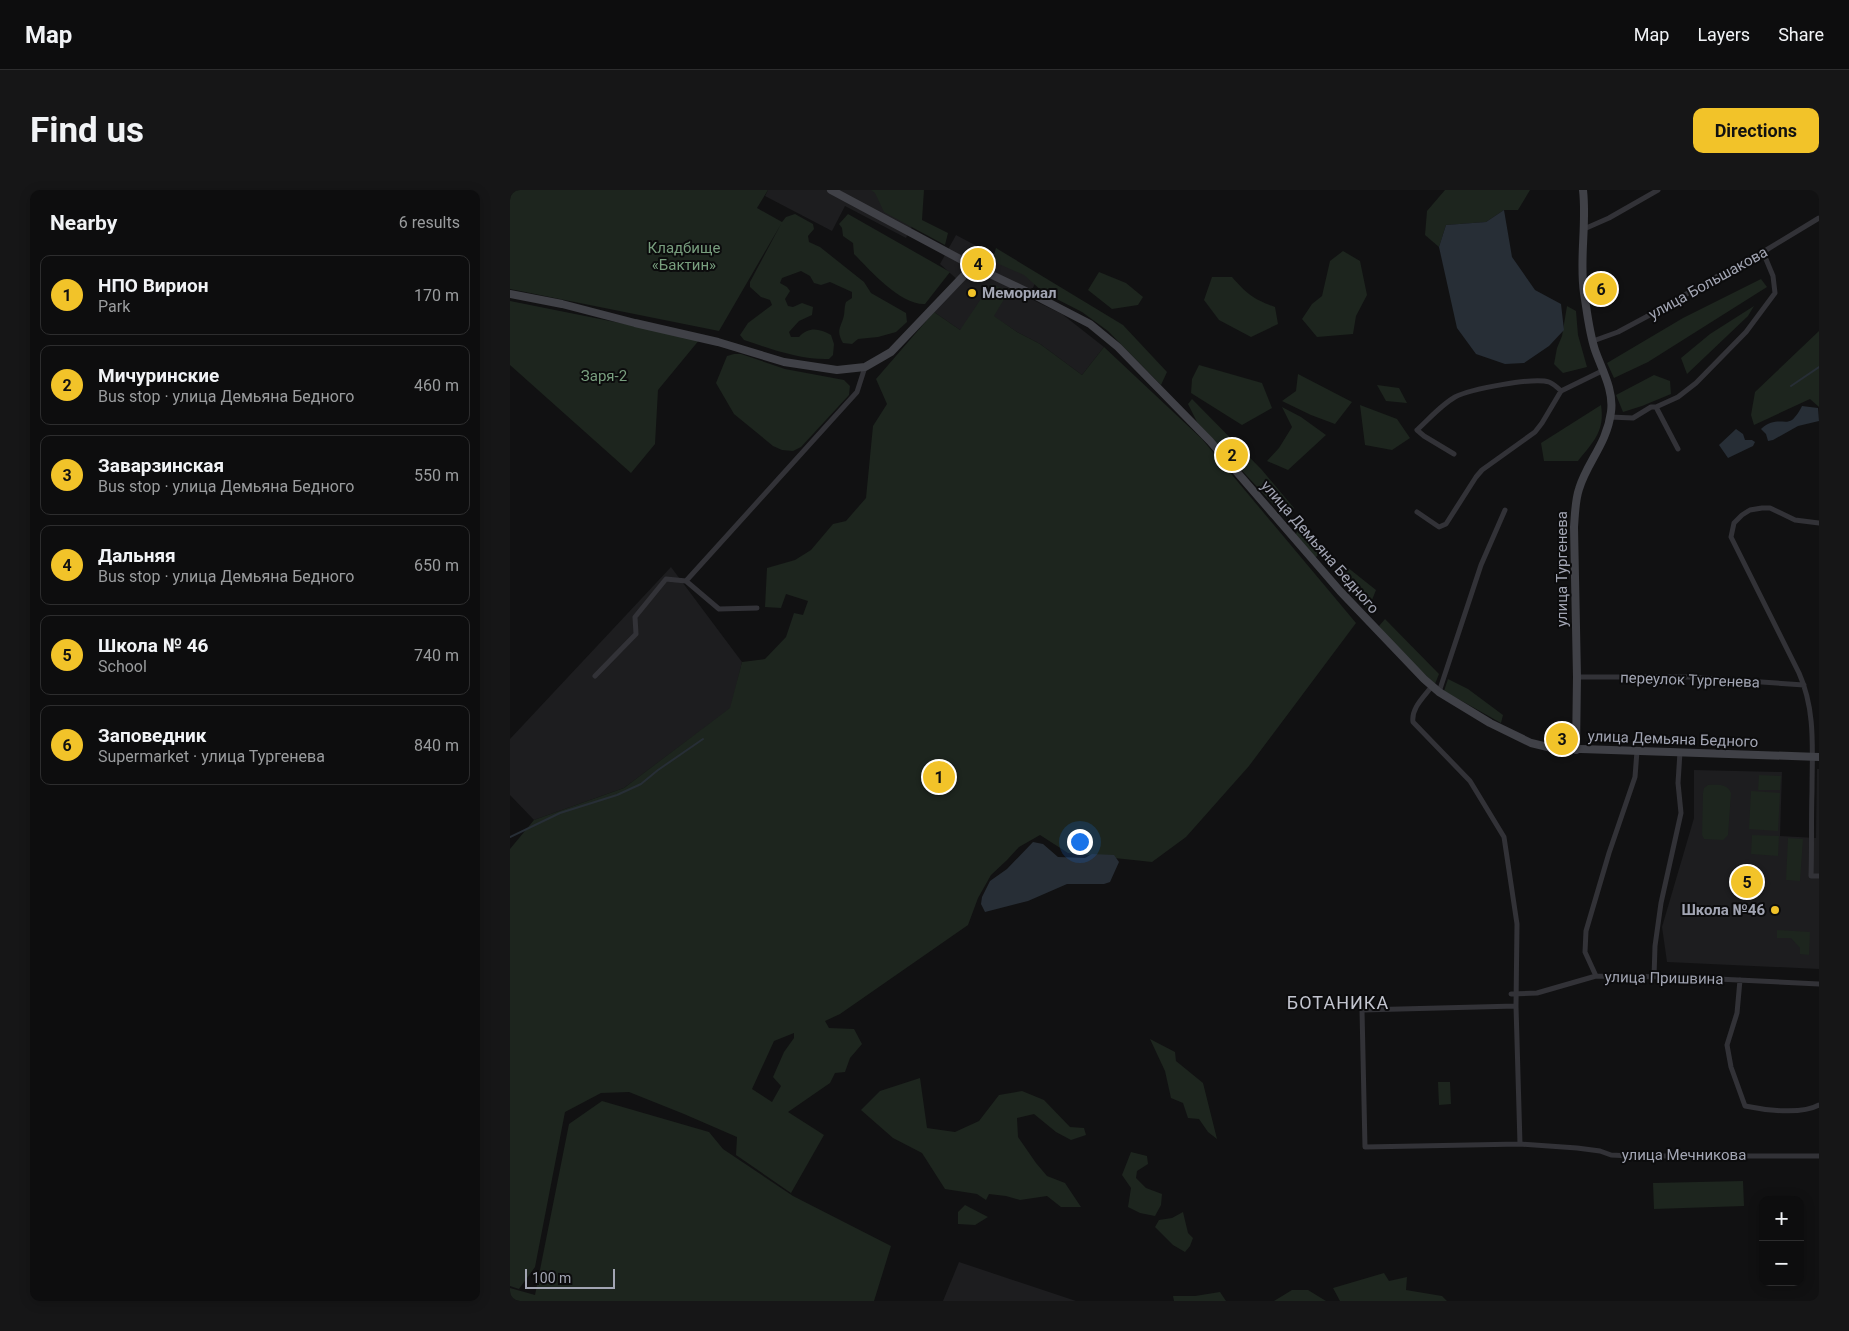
<!DOCTYPE html>
<meta charset="utf-8">
<style>
body{margin:0;font-family:Roboto,sans-serif;background:#161617;color:#f1f3f6}
.controls{position:absolute;right:15px;bottom:15px;display:grid;overflow:hidden;border-radius:10px;box-shadow:0 2px 12px #0003}
.controls button{width:45px;height:45px;display:grid;place-items:center;padding:0;border:0;border-bottom:1px solid #2d2d2e;background:#0d0d0e;color:#f1f3f6;font:25px sans-serif}
.scale{position:absolute;left:15px;bottom:12px;width:90px;box-sizing:border-box;padding-left:5px;border:2px solid #a2a5b3;border-top:0;font-size:14px;line-height:18px;white-space:nowrap;color:#a2a5b3;-webkit-text-stroke:4px #0c0c0d;paint-order:stroke}
.you{position:absolute;left:569px;top:651px;width:18px;height:18px;margin:-12px;border:4px solid #fff;border-radius:50%;background:#1a73e8;box-shadow:0 0 0 8px #1a73e833}
.badge{display:grid;place-items:center;width:32px;height:32px;border-radius:50%;background:#f2c329;color:#111;font-size:16px;font-weight:700}
.pin{position:absolute;translate:-50% -50%;border:2px solid #fff;box-shadow:0 1px 5px #0006}
.list{margin:0;padding:0;list-style:none}
h2{display:flex;justify-content:space-between;align-items:center;height:65px;margin:0;padding:0 20px;font-size:21px}
h2 small{font-size:16px;font-weight:400;color:#9a9c9e}
.list li{display:grid;grid-template-columns:32px 1fr auto;gap:15px;align-items:center;box-sizing:border-box;height:80px;margin:0 10px 10px;padding:0 10px;border:1px solid #2d2d2e;border-radius:10px}
.list b{display:block;font-size:19px;white-space:nowrap}
.list p{margin:0;font-size:16px;white-space:nowrap;color:#9a9c9e}
.list em{font-size:16px;font-style:normal;color:#9a9c9e}
.map{position:relative;flex:none;width:1309px;height:1111px;overflow:hidden;border-radius:10px}
header{display:flex;align-items:center;gap:30px;box-sizing:border-box;height:70px;padding:0 25px;background:#0d0d0e;border-bottom:1px solid #2d2d2e}
header strong{font-size:24px}
nav{display:flex;gap:28px;margin-inline-start:auto;font-size:18px}
.intro{display:flex;align-items:center;justify-content:space-between;box-sizing:border-box;height:120px;padding:0 30px}
h1{margin:0;font-size:35px}
.button{padding:12px 22px;border-radius:10px;background:#f2c329;color:#111;font-size:18px;font-weight:700}
main{display:flex;gap:30px;padding:0 30px}
aside{flex:1;background:#0d0d0e;border-radius:10px;box-shadow:0 2px 12px #0003}
.map>svg:first-child{display:block}
.built{fill:#1d1d1f}
.green{fill:#1d251e;fill-rule:evenodd}
.water{fill:#272e36}
.lines{fill:none;stroke-linecap:round;stroke-linejoin:round}
.stream{stroke:#272e36;stroke-width:2}
.street{stroke:#323237;stroke-width:5}
.secondary{stroke:#404147;stroke-width:8}
.poi-dot{fill:#f2c329;stroke:#0c0c0d;stroke-width:2}
.labels{text-anchor:middle;dominant-baseline:central;stroke-width:4;stroke-linejoin:round;paint-order:stroke}
.park-label{font-size:15px;fill:#789e7e;stroke:#0c0c0d}
.street-label{font-size:15px;fill:#a2a5b3;stroke:#0c0c0d}
.poi-label{font-size:15px;font-weight:bold;fill:#a2a5b3;stroke:#0c0c0d;text-anchor:start}
.quarter-label{font-size:18px;letter-spacing:1px;fill:#c3c5cf;stroke:#0c0c0d}
</style>
<header>
<strong>Map</strong>
<nav><a>Map</a><a>Layers</a><a>Share</a></nav>
</header>
<div class="intro"><h1>Find us</h1><a class="button">Directions</a></div>
<main>
<aside>
<h2>Nearby<small>6 results</small></h2>
<ul class="list">
<li><span class="badge">1</span><div><b>НПО Вирион</b><p>Park</p></div><em>170 m</em></li>
<li><span class="badge">2</span><div><b>Мичуринские</b><p>Bus stop · улица Демьяна Бедного</p></div><em>460 m</em></li>
<li><span class="badge">3</span><div><b>Заварзинская</b><p>Bus stop · улица Демьяна Бедного</p></div><em>550 m</em></li>
<li><span class="badge">4</span><div><b>Дальняя</b><p>Bus stop · улица Демьяна Бедного</p></div><em>650 m</em></li>
<li><span class="badge">5</span><div><b>Школа № 46</b><p>School</p></div><em>740 m</em></li>
<li><span class="badge">6</span><div><b>Заповедник</b><p>Supermarket · улица Тургенева</p></div><em>840 m</em></li>
</ul>
</aside>
<div class="map">
<svg width="1309" height="1111" viewBox="0 0 1309 1111">
<rect width="100%" height="100%" fill="#111112"/>
<path class="built" d="M 258,0 L 369,0 L 410,21 L 396,48 L 335,16 L 322,41 L 255,6 Z
M 446,45 L 527,88 L 519,108 L 552,124 L 594,157 L 572,185 L 530,154 L 507,142 L 483,126 L 450,140 L 424,122 L 451,93 L 430,74 Z
M 161,377 L 232,472 L 221,518 L 114,598 L 24,630 L 0,605 L 0,549 Z
M 1307,579 L 1309,579 L 1309,779 L 1157,772 L 1152,737 L 1184,628 L 1184,580 L 1272,582 L 1270,646 L 1306,648 Z
M 449,1072 L 566,1111 L 433,1111 Z"/>
<path class="green" d="M 0,0 L 258,0 L 247,18 L 272,32 L 276,27 L 285,24 L 303,34 L 304,39 L 298,46 L 299,52 L 310,57 L 354,92 L 361,103 L 396,123 L 397,132 L 386,142 L 368,147 L 348,149 L 342,154 L 333,153 C 327,142 329,140 333,129 C 335,124 334,117 336,112 L 342,108 L 342,102 L 320,92 L 311,95 L 304,93 L 300,86 L 291,81 L 272,88 L 270,93 L 277,97 L 280,101 L 275,109 L 278,116 L 283,117 L 292,113 L 303,117 L 302,125 L 289,131 L 279,142 L 281,147 L 289,147 C 299,136 310,139 321,145 L 324,154 L 323,165 L 319,169 C 290,170 261,159 234,150 L 230,145 L 238,133 L 262,115 L 260,110 L 251,107 L 240,97 L 240,92 L 271,34 L 209,141 L 0,99 Z
M 361,0 L 414,0 L 412,30 L 438,43 L 435,55 L 374,22 L 365,3 Z
M 935,0 L 1020,0 L 1008,20 L 994,20 L 976,32 L 936,35 L 929,57 L 915,45 L 917,21 Z
M 338,24 L 440,82 L 415,114 C 390,115 361,81 344,64 L 343,53 L 333,46 L 332,38 L 329,34 Z
M 486,58 L 613,135 L 657,182 L 651,195 L 598,141 L 572,122 L 533,102 L 514,85 L 482,71 Z
M 833,61 L 850,71 L 857,105 L 846,126 L 843,144 L 807,147 L 792,129 L 802,114 L 812,106 L 820,71 Z
M 589,82 L 616,93 L 633,107 L 628,115 L 602,119 L 578,100 Z
M 702,87 L 722,87 C 737,104 743,109 765,117 L 768,134 L 741,147 L 709,130 L 694,110 Z
M 1251,89 L 1257,97 L 1138,172 L 1104,188 L 1097,173 L 1173,128 Z
M 481,94 L 499,101 L 484,126 L 507,142 L 530,154 L 572,185 L 594,157 L 692,249 L 846,433 L 739,576 L 676,647 L 642,672 L 558,663 L 530,645 L 509,657 L 497,670 L 481,685 L 468,708 L 458,735 L 330,824 L 315,831 L 319,838 L 344,839 L 352,854 L 340,868 L 335,882 L 325,883 L 320,893 L 278,922 L 314,945 L 281,1003 L 226,965 L 227,947 L 174,924 L 119,902 L 91,903 L 55,922 L 25,1077 L 9,1099 L 0,1096 L 0,659 L 24,630 L 114,598 L 220,518 L 232,472 L 255,469 L 276,447 L 284,423 L 293,425 L 298,411 L 276,404 L 271,418 L 255,417 L 257,378 L 285,370 L 301,360 L 323,334 L 336,331 L 356,308 L 363,236 L 377,214 L 366,189 L 424,122 L 450,140 ZM 284,843 L 284,848 L 274,862 L 263,887 L 271,896 L 262,912 L 242,899 L 264,851 Z
M 0,111 L 190,149 L 148,200 L 145,254 L 121,283 L 0,175 Z
M 1057,116 L 1066,121 L 1068,145 L 1077,177 L 1053,183 L 1044,174 L 1047,158 L 1052,146 Z
M 1244,116 L 1238,126 L 1177,184 L 1171,168 L 1200,144 Z
M 1309,141 L 1309,217 L 1300,209 L 1244,235 L 1241,225 L 1245,202 Z
M 224,164 L 231,164 L 275,179 L 334,190 L 340,196 L 339,205 L 291,257 L 283,261 L 272,260 L 263,256 L 224,224 L 206,193 L 217,166 Z
M 689,175 L 752,193 L 762,218 L 732,235 L 681,203 L 682,189 Z
M 788,184 L 842,212 L 825,234 L 801,225 L 772,211 L 786,201 Z
M 1144,185 L 1160,191 L 1161,204 L 1132,216 L 1113,222 L 1106,205 Z
M 867,195 L 889,198 L 897,213 L 876,211 Z
M 682,209 L 752,280 L 784,318 L 775,327 L 687,232 L 678,214 Z
M 850,215 L 887,229 L 900,248 L 882,260 L 855,255 Z
M 1091,215 C 1095,241 1084,251 1068,271 L 1034,271 L 1031,253 Z
M 772,217 L 791,227 L 816,245 L 778,280 L 757,271 L 769,258 L 782,237 Z
M 792,335 L 813,360 L 805,368 L 785,345 Z
M 832,373 L 866,400 L 858,420 L 828,386 Z
M 875,429 L 929,484 L 925,494 L 881,452 L 869,436 Z
M 938,489 L 958,499 L 993,525 L 991,533 L 934,501 Z
M 1249,585 L 1271,586 L 1270,600 L 1248,600 Z
M 1198,595 C 1207,595 1217,593 1221,603 L 1218,645 L 1213,650 L 1194,649 L 1192,645 L 1193,603 L 1194,598 Z
M 1241,601 L 1270,603 L 1268,641 L 1239,639 Z
M 1242,645 L 1269,646 L 1268,666 L 1241,664 Z
M 1278,648 L 1293,649 L 1290,691 L 1276,690 Z
M 1267,740 L 1300,742 L 1299,765 L 1290,764 L 1290,758 L 1281,748 L 1267,748 Z
M 640,849 L 665,862 L 666,871 L 693,893 L 707,949 L 698,942 L 689,929 L 678,928 L 673,913 L 661,908 L 655,881 Z
M 410,888 L 417,938 L 445,942 L 469,931 L 489,905 L 512,901 L 534,910 L 560,937 L 574,938 L 576,945 L 561,950 L 546,942 L 524,924 L 507,928 L 508,947 L 526,973 L 537,986 L 555,993 L 571,1017 L 551,1017 L 537,1006 L 510,1010 L 496,1006 L 479,1004 L 476,1010 L 467,1004 L 435,999 L 412,963 L 383,948 L 351,920 L 370,901 Z
M 928,892 L 940,892 L 941,914 L 929,915 Z
M 92,911 L 199,942 L 213,959 L 283,1006 L 381,1056 L 364,1111 L 0,1111 L 0,1098 L 25,1105 L 59,934 Z
M 621,962 L 637,966 L 638,974 L 627,981 L 626,988 L 636,998 L 652,1004 L 651,1015 L 645,1026 L 630,1023 L 618,1017 L 621,998 L 612,985 Z
M 1233,991 L 1234,1016 L 1144,1019 L 1143,993 Z
M 455,1015 L 478,1027 L 465,1035 L 448,1034 L 448,1022 Z
M 673,1022 L 678,1043 L 683,1048 L 680,1056 L 675,1062 L 663,1055 L 645,1037 L 649,1030 L 662,1028 Z
M 874,1083 L 879,1091 L 897,1087 L 896,1100 L 932,1106 L 937,1111 L 830,1111 L 823,1098 Z
M 782,1100 L 798,1100 L 816,1111 L 764,1111 Z
M 710,1102 L 716,1111 L 664,1111 L 663,1106 L 685,1106 Z"/>
<path class="water" d="M 994,20 L 1002,67 L 1025,100 L 1051,114 L 1054,140 L 1039,156 L 1014,173 L 995,174 L 966,164 L 947,138 L 929,57 L 936,35 L 976,32 Z
M 1292,216 L 1308,218 L 1309,231 L 1288,236 L 1263,250 L 1258,251 L 1256,244 L 1251,239 C 1265,226 1275,235 1282,230 C 1286,227 1290,220 1292,216 Z
M 1226,239 L 1233,244 L 1235,250 L 1242,250 L 1245,252 L 1243,256 L 1218,268 L 1209,255 Z
M 523,652 L 533,654 L 548,667 L 575,668 L 582,664 L 604,665 L 609,672 L 600,692 L 594,694 L 557,694 L 518,711 L 475,722 L 471,714 L 472,707 L 480,691 L 497,679 Z"/>
<g class="lines">
<path class="stream" d="M 1281,196 L 1309,177
M 0,647 L 50,623 L 107,605 L 131,594 L 148,580 L 193,549"/>
<path class="street" d="M 1074,39 L 1099,28 L 1148,0
M 1083,151 L 1108,142 L 1136,127 L 1215,82 L 1253,62 L 1309,28
M 1146,217 L 1168,259
M 1100,227 L 1123,228 L 1141,217 L 1146,217 L 1168,207 L 1186,193 L 1236,142 L 1265,103 L 1263,86 L 1253,62
M 944,264 L 914,246 L 907,240 C 919,229 931,215 945,207 C 960,199 1024,187 1039,192 C 1044,194 1048,198 1051,201
M 907,322 L 929,337 L 936,334 L 966,287 L 972,280 L 1025,242 L 1032,233 L 1051,201 L 1094,180
M 1309,333 L 1285,330 L 1260,318 L 1252,318 L 1240,320 L 1232,325 L 1224,333 L 1221,347 L 1289,483 C 1306,521 1302,560 1302,601 C 1301,629 1302,658 1301,686 L 1309,686
M 176,391 L 347,202 L 355,177
M 85,486 L 126,444 L 125,427 L 156,389 L 176,391 L 209,419 L 247,418
M 1067,487 L 1178,487 L 1294,495
M 922,496 C 914,507 901,518 903,532 L 960,591 L 994,647 L 1007,734 L 1006,816 L 1010,954
M 929,502 L 971,375 L 995,320
M 1086,786 L 1075,762 L 1076,741 L 1099,663 L 1125,587 L 1127,561
M 1144,787 L 1145,756 L 1151,713 L 1171,623 L 1168,593 L 1170,562
M 1230,790 L 1227,823 L 1217,855 L 1221,877 L 1235,916 C 1254,920 1292,925 1309,915
M 1001,804 L 1027,803 L 1086,786 L 1166,787 L 1309,794
M 1006,816 L 852,820 L 855,957 L 1010,954 L 1067,958 L 1090,961 L 1101,965 L 1121,966 L 1309,966"/>
<path class="secondary" d="M 321,0 L 463,76 L 524,105 L 580,134 L 608,157 L 700,251 L 830,401 L 914,489 L 929,502 L 980,533 L 1021,553 L 1042,558 L 1309,567
M 0,104 L 52,114 L 125,133 L 208,152 L 274,172 L 327,180 L 355,177 L 381,162 L 463,76
M 1066,560 L 1067,487 L 1064,337 C 1065,325 1065,311 1069,299 C 1077,272 1097,254 1101,222 C 1104,200 1092,180 1085,160 C 1079,142 1077,121 1074,103 C 1069,69 1077,34 1073,0"/>
</g>
<g class="poi-dot">
<circle cx="462" cy="103" r="5"/>
<circle cx="1265" cy="720" r="5"/>
</g>
<g class="labels">
<g class="park-label">
<text x="174" y="58">Кладбище<tspan x="174" dy="17">«Бактин»</tspan></text>
<text x="94" y="186">Заря-2</text>
</g>
<g class="street-label">
<text transform="translate(1198 93) rotate(-29)">улица Большакова</text>
<text transform="translate(810 357) rotate(49)">улица Демьяна Бедного</text>
<text transform="translate(1052 379) rotate(-90)">улица Тургенева</text>
<text transform="translate(1180 490) rotate(2)">переулок Тургенева</text>
<text transform="translate(1163 549) rotate(2)">улица Демьяна Бедного</text>
<text transform="translate(1154 788) rotate(1)">улица Пришвина</text>
<text x="1174" y="965">улица Мечникова</text>
</g>
<g class="poi-label">
<text x="472" y="103">Мемориал</text>
<text x="1255" y="720" text-anchor="end">Школа №46</text>
</g>
<g class="quarter-label">
<text x="828" y="812">БОТАНИКА</text>
</g>
</g>
</svg>
<div class="controls">
<button>+</button>
<button>−</button>
</div>
<div class="scale">100 m</div>
<div class="you"></div>
<div class="pin badge" style="left:429px;top:587px">1</div>
<div class="pin badge" style="left:722px;top:265px">2</div>
<div class="pin badge" style="left:1052px;top:549px">3</div>
<div class="pin badge" style="left:468px;top:74px">4</div>
<div class="pin badge" style="left:1237px;top:692px">5</div>
<div class="pin badge" style="left:1091px;top:99px">6</div>
</div>
</main>
